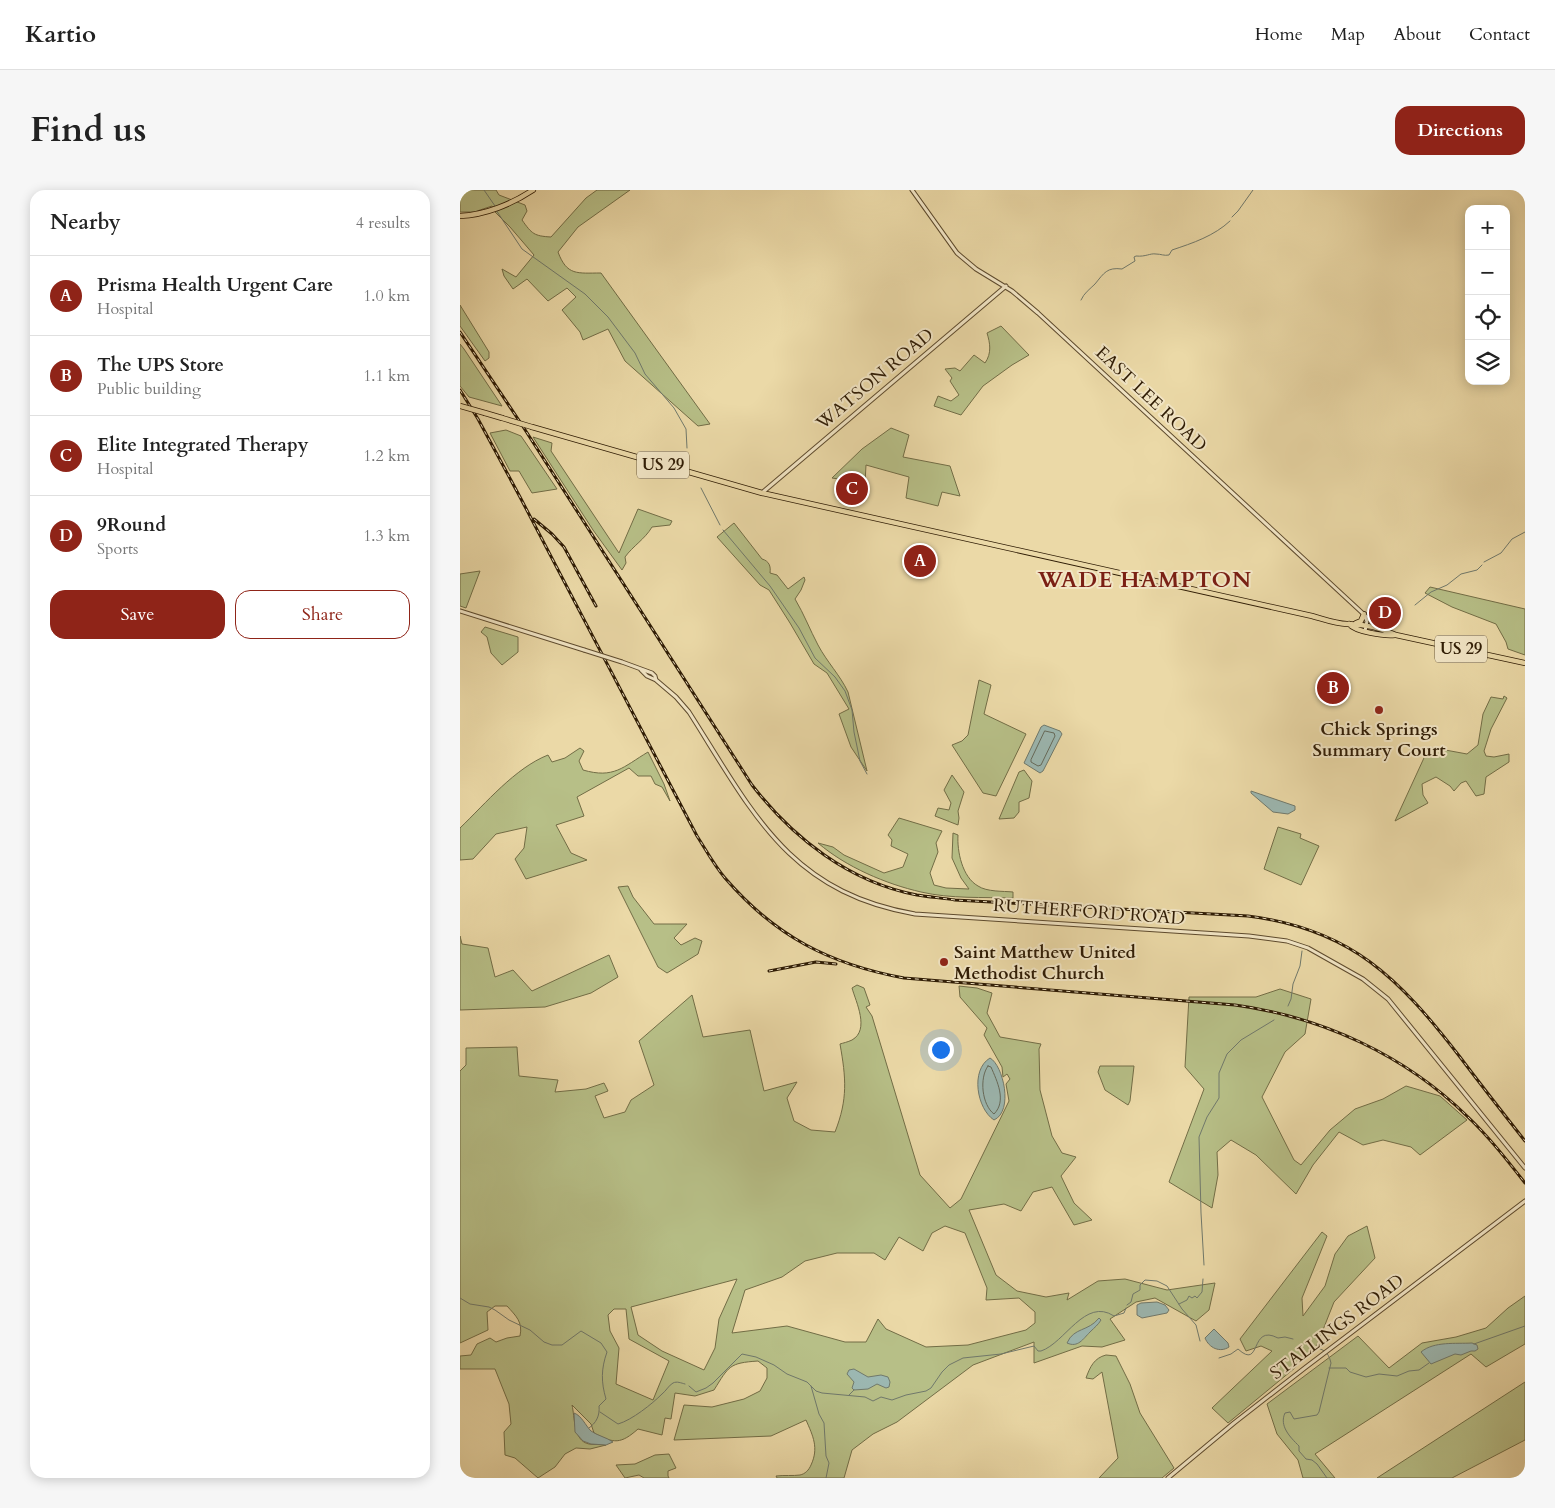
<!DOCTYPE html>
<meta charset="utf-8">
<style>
body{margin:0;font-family:Cardo,serif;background:#f6f6f6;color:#222}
.controls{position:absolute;right:15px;top:15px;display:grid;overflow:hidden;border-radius:10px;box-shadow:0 2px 12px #0003}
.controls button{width:45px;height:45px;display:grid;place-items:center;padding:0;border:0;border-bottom:1px solid #e0e0e0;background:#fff;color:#222;font:25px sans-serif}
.you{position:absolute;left:480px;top:859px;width:18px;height:18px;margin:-12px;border:4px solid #fff;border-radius:50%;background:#1a73e8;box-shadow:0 0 0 8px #1a73e833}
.badge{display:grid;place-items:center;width:32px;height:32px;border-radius:50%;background:#8f2418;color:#fff;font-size:16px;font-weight:700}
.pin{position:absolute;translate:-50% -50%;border:2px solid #fff;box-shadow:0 1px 5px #0006}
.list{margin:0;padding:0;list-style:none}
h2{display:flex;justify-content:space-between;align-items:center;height:65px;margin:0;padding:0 20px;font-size:21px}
h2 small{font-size:16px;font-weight:400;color:#767676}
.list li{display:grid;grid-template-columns:32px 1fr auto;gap:15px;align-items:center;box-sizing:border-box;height:80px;padding:0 20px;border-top:1px solid #e0e0e0}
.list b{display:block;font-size:19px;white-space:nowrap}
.list p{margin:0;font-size:16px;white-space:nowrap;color:#767676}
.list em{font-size:16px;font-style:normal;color:#767676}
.actions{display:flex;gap:10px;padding:15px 20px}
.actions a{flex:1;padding:11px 0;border:1px solid #8f2418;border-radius:15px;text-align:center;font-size:18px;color:#8f2418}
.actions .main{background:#8f2418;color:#fff}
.icon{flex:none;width:28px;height:28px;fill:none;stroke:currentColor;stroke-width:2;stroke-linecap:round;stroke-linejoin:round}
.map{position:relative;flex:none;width:1065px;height:1288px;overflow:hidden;border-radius:15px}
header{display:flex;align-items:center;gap:30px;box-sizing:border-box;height:70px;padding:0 25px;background:#fff;border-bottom:1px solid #e0e0e0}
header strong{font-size:24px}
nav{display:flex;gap:28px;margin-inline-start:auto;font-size:18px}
.intro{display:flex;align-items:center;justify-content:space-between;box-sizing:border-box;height:120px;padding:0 30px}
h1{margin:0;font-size:35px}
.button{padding:12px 22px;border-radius:15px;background:#8f2418;color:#fff;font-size:18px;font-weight:700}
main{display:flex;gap:30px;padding:0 30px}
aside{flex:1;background:#fff;border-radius:15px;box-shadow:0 2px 12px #0003}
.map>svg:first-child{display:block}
.green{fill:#b7bf87;stroke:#726d46;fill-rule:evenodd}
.water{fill:#9cb8b2;stroke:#70796c}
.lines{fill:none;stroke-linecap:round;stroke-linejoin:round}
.shore{stroke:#656a5b;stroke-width:1}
.stream{stroke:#70796c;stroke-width:1}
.minor-casing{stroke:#5d4a2d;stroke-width:5}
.major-casing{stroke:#2e1b04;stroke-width:6}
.minor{stroke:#f2e6c6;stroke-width:3}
.major{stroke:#ebd9a7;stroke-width:4.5}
.rail-casing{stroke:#2e1b04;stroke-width:3}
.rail{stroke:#f2e6c6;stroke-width:1;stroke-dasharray:4;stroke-linecap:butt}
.minor-bridge-casing{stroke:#5d4a2d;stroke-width:5;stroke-linecap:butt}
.major-bridge-casing{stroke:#2e1b04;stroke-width:6;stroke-linecap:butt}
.minor-bridge{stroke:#f2e6c6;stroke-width:3}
.major-bridge{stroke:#ebd9a7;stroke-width:4.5}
.poi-dot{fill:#8f2418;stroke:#f2e6c6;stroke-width:2}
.labels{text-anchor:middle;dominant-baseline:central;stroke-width:4;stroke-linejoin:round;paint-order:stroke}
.shield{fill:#f2e6c6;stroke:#69583e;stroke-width:1}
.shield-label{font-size:16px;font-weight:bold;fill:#2e1b04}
.street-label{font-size:18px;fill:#2e1b04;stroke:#f2e6c6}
.poi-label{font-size:18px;font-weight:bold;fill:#2e1b04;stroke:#f2e6c6}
.district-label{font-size:22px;font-weight:bold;letter-spacing:1px;fill:#7a1f14;stroke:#f2e6c6}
</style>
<header>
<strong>Kartio</strong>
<nav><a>Home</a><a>Map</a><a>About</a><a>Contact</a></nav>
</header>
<div class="intro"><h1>Find us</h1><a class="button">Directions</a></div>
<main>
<aside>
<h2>Nearby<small>4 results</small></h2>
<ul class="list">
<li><span class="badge">A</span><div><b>Prisma Health Urgent Care</b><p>Hospital</p></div><em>1.0 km</em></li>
<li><span class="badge">B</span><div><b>The UPS Store</b><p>Public building</p></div><em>1.1 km</em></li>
<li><span class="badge">C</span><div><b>Elite Integrated Therapy</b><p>Hospital</p></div><em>1.2 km</em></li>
<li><span class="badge">D</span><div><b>9Round</b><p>Sports</p></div><em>1.3 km</em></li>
</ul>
<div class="actions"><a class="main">Save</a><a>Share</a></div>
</aside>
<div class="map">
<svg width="1065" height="1288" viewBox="0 0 1065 1288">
<rect width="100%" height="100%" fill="#ebd9a7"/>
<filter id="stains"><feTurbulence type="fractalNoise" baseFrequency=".004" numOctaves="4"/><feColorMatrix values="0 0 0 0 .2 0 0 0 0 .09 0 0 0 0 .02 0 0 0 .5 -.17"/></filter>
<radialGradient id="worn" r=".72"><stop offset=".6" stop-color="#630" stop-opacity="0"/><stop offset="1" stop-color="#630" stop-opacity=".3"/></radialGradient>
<path class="green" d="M 0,0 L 36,0 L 39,5 L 65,15 L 67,21 L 62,30 C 72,44 74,46 91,47 L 126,8 L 137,0 L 170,0 L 118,37 L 98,62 C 107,86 117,83 141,83 L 250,234 L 238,236 L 165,171 L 148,139 L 123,150 L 120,142 L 102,120 L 116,107 L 107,98 L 88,111 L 67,89 L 53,99 L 44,86 L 42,79 L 56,87 L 74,65 L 50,37 L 35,22 L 32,16 L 14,22 L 0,22 Z
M 0,115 L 29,162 L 29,168 L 25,171 L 0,136 Z
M 541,136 L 569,165 L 552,175 L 523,196 L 501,225 L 474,216 L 478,206 L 491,211 L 499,205 L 490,191 L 492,188 L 485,179 L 495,178 L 500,181 L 514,165 L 525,173 C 532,163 530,153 527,143 Z
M 0,154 L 4,159 L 42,216 L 9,207 L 0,196 Z
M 431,238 L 449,245 L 443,267 L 490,276 L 500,306 L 482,302 L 478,316 L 446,308 L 449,287 L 406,275 L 405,293 L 372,288 L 402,259 Z
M 46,240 L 61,246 L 97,299 L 72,303 L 59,281 L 50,281 L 30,243 Z
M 73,247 L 92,253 L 91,261 L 159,363 L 178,319 L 212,331 L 210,335 L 192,337 C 185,349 173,356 165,367 L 166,373 L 162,380 L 133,340 Z
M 274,333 L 302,369 C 309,371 311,376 310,383 L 317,385 L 328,399 L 344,387 L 345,390 L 341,400 L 335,409 C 344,424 350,440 358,455 C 367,472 380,485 388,502 L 407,581 L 391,557 L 379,524 L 389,519 L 367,483 L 354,474 L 330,433 L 309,400 L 300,395 L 257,347 Z
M 20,381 L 6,418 L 0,416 L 0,384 Z
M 970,397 L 1065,419 L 1065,465 L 1048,459 L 1046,452 L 1036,434 L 992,417 L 965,403 Z
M 25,437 L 58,447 L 58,462 L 42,475 L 31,463 L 27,447 L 21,442 Z
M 519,490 L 531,495 L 524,524 L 566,544 L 536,606 L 523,603 L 492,555 L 502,551 L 508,545 Z
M 1044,506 L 1047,508 L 1031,539 L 1024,561 L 1026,566 L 1034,567 L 1049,564 L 1049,572 L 1026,587 L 1024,604 L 1016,606 L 1006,591 L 1001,593 L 994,601 L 990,596 L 976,587 L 962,594 L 963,605 L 968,613 L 935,631 L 969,557 L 1007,564 L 1018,555 L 1023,524 L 1031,507 L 1043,509 Z
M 120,558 L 124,561 L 119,571 L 123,580 C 154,589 163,577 188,562 L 204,594 L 210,611 L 202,597 L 195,594 L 191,586 L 178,586 L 169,578 L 117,607 L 124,626 L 96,635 L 111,663 L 127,670 L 66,689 L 55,669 L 64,658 L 67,637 L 36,644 L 13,669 L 0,670 L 0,638 C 26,613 55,578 88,565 L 92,572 L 105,568 Z
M 564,580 L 572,591 L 569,608 L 559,612 L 559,622 L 554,628 L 539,629 L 559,582 Z
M 492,585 L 504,602 L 498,621 L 499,628 L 498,635 L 475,626 L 478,618 L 489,620 L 491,613 L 484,600 Z
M 439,628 L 482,641 L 476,653 L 478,662 L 470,683 L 474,695 L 486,698 L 509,699 L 501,688 L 492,668 L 493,643 L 498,645 C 497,661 502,687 518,696 C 527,702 543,701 553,702 L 553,708 C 523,707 491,709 461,702 C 426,694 386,677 358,653 L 373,657 L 384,665 L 424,683 L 443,677 L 448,664 L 431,656 L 432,650 L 428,645 Z
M 818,637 L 841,644 L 840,648 L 859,656 L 841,695 L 804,679 Z
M 168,696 L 173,707 L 194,734 L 227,734 L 214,748 L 221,755 L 235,748 L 242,751 L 238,764 L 207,783 L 198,777 L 158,697 Z
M 0,746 L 2,754 L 28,758 L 35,787 L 53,780 L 72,801 L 149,765 L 158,787 L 131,803 L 85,817 L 0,820 Z
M 397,795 L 404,798 L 410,815 L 406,817 L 412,826 L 460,985 L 490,1018 L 501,1009 L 549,911 L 546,894 L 550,889 L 547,884 L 543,887 L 542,877 L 524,845 L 527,838 L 500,807 L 499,796 L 517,798 L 532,803 L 527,823 L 540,847 L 581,854 L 579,859 L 580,900 L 592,946 L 602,963 L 616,967 L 601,986 L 614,1013 L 632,1030 L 614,1035 L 592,997 L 573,1002 L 561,1021 L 544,1014 L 509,1020 L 536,1085 L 557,1101 L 586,1107 L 609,1103 L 607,1110 L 638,1091 L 665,1089 L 707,1100 L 755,1093 L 749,1120 L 736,1131 L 695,1108 L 676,1112 L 650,1129 L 665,1150 L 642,1157 L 622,1156 L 574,1173 L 574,1152 L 513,1175 L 437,1232 L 413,1244 L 392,1260 L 384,1288 L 317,1288 L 316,1286 C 324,1285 333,1286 340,1285 C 345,1284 349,1280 351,1275 C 359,1258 353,1246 346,1230 L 311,1246 L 214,1250 L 224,1215 L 252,1217 L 284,1209 L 300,1201 L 307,1188 L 307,1178 L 298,1171 C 269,1173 269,1176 254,1200 L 235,1206 L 215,1203 L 211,1229 L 205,1228 L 202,1245 L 178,1239 C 161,1254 154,1254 134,1243 L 131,1234 L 112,1215 C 115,1227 113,1251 129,1254 C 134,1255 140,1254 146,1255 L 130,1259 L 116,1258 L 105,1264 L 95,1277 L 78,1288 L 55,1268 L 45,1265 L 44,1242 L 51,1234 L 49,1214 L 35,1179 L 0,1179 L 0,1166 L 11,1165 L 17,1154 L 30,1148 L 36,1152 L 47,1148 L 60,1146 C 63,1132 56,1126 47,1116 L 35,1116 L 27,1122 L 28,1140 L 0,1153 L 0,881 L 6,875 L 6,858 L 57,857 L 59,886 L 98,890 L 95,902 L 126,899 L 144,893 L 148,901 L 135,906 L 144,928 L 165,922 L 171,910 L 194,895 L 179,851 L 232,805 L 243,847 L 290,840 L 304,901 L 337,892 L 327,908 L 334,931 L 351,940 L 375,942 C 388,909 386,888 380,854 C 383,853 388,852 392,850 C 410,840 396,812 392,798 ZM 485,1036 L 505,1043 L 527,1098 L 526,1110 L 559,1108 L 575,1122 L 575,1133 L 566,1140 L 508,1155 L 466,1157 L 426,1139 L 418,1129 L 406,1152 L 385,1152 L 327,1136 L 272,1143 L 285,1100 L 322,1087 L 345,1071 L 377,1063 L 414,1063 L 425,1070 L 439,1047 L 463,1061 L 472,1043 ZM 277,1089 L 259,1129 L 255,1158 L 244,1180 L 202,1161 L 178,1145 L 171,1117 ZM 154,1119 L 166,1119 L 169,1149 L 209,1171 L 193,1210 L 156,1194 L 159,1158 L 150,1141 L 148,1125 Z
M 820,799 L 851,809 L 845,844 L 825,862 L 802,907 L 834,970 L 841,975 L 870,940 L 895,919 L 923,909 L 946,896 L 980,906 L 1007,930 L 960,965 L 951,957 L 923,950 L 903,955 L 879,942 L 853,975 L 836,1004 L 796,965 L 771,950 L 757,962 L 758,985 L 752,1018 L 709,992 L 744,899 L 725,877 L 729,807 L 796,807 Z
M 640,876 L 674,876 L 670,911 L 668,915 L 645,900 L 638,882 Z
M 907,1036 L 915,1068 L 874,1112 L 857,1155 L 836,1177 L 768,1233 L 752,1218 L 812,1161 L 801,1156 L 786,1161 L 780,1149 L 862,1042 L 867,1046 L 842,1108 L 843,1126 L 865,1096 L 875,1064 L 888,1046 Z
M 1065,1106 L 1065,1154 L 1026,1177 L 1011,1164 L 855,1264 L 875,1288 L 843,1288 L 838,1270 L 817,1244 L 807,1214 L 898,1146 L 929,1178 L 962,1153 L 996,1147 L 1026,1138 L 1048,1118 Z
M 646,1165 L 656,1166 L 670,1194 L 680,1223 L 714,1278 L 702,1288 L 639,1288 L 658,1268 L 642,1182 L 633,1189 L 626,1188 C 630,1177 634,1168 646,1165 Z
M 1065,1192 L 1065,1250 L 992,1288 L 917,1288 Z
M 209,1264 L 216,1278 L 208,1281 L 208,1286 L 209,1288 L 184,1288 L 179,1285 L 165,1288 L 156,1275 L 175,1274 L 195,1265 Z"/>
<path class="water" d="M 584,535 L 600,541 L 602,544 L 583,581 L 580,583 L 564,573 L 581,537 Z
M 791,601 L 835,616 L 835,620 L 828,624 L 813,622 L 791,603 Z
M 530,868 C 543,875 554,921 534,930 C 517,919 510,880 530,868 Z
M 697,1112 L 705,1115 L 709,1120 L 707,1123 L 682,1128 L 677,1125 L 677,1115 L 681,1113 Z
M 639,1128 L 641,1130 C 638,1135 635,1137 630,1142 C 623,1149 618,1158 607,1153 C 614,1137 628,1142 639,1128 Z
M 754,1139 L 768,1153 L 769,1157 C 760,1163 749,1158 745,1148 Z
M 1012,1153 L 1017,1155 L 1018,1159 L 1015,1161 L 1011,1161 L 1001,1165 L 995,1164 L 971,1174 L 961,1162 C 974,1151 996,1154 1012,1153 Z
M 394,1179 L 408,1187 L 421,1185 L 428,1187 L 430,1192 L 429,1197 L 426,1198 L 417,1194 L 408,1199 L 394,1200 L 392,1198 L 394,1192 L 387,1184 L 389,1180 Z
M 114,1223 C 122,1226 125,1235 131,1241 C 138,1246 146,1247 153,1252 L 146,1255 L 131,1254 L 123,1251 L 115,1242 Z"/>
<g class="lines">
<path class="shore" d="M 585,541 L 594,543 L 595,546 L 581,575 L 578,576 L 571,572 L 571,570 Z
M 528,876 L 531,877 C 537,891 547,911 534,924 C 522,915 519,888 528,876 Z"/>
<path class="stream" d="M 24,0 L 35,16
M 36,20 L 62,59 L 125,104 L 148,127 L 175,163 L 185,184 L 214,218 L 226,239 L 227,258
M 772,27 L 778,21 L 793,0
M 621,110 C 624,103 630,99 635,94 C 644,83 647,77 662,79 L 675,71 L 674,67 L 676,66 C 686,67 690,63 696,64 C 701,64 704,66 709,65 L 712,60 C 733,53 754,46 770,31
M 241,298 L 260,335
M 263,340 L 310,396 L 339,438 L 355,468 L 375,487 L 385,501 L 392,520 L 394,542 L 400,571 L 407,584
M 1024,372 L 1041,363 L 1052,349 L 1065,342
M 955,415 L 971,402 L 987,395 L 1001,384 L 1017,380 L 1022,375
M 828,816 L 831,809 L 833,794 L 840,776 L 842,761
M 744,1075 L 741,1023 L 739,947 L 747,927 L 759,908 L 759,883 L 767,864 L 781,850 L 814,830
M 0,1108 L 10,1114 L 29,1117 L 35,1120 L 49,1130 L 70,1140 L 84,1152 L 92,1155 L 102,1155 L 121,1141 L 141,1153 L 147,1162 C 141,1179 141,1192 146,1209 L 139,1216 C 140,1226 136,1233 129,1238
M 719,1114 L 727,1110 L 729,1106 L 732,1108 L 735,1106 L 737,1108 L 742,1102 L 743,1089
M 667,1115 L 671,1112 L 673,1104 L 680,1100 L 680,1095 L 685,1090 L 697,1091 L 707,1096 L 722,1119 L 736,1135 L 740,1151
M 1014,1154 L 1065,1136
M 852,1156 C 863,1160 868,1160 871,1173 L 859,1222 L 857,1225 L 834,1229 L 830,1222 L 825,1223 C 819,1236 830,1247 839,1256 L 839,1261 L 846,1269 L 852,1270 L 857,1274 L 867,1288
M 759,1168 L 771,1164 L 778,1159 C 802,1181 789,1133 818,1148 L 825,1147 L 833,1149
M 869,1178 L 886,1178 L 890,1182 L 906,1187 L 919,1184 L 937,1186 L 949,1181 L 959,1180 L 969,1173
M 229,1196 L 236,1202 L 246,1198 L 253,1193 L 282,1164 L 296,1167 L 314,1175 L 327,1184 L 347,1192 L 356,1201 L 362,1203 L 405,1207 L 413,1211 L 421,1207 L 432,1210 L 446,1205 L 466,1201 L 471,1198 L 482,1182 L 489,1175 L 503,1168 L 541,1164 L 574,1156 L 578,1161 L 581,1161 C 605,1153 625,1107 654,1126 L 664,1123 L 666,1118
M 351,1196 L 359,1224 L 364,1233 L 366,1266 L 369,1273 L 366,1288
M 389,1205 L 394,1200
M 140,1222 L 158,1234 C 172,1230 192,1214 202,1204 C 206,1201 209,1195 213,1193 C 217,1191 221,1193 225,1194"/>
<g class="minor-casing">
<path id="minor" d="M 452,0 L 497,63 L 516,79 L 552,101 L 578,123 L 910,430 L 925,440
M 303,302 L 546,96
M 0,421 L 124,460
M 905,441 L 907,431 L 905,427
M 162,472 L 192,483 L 195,486 L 196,490 L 216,507 L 229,522 C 292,621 328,702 455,724 L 789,746 L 827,751 L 848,758 L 903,789 L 928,809 L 1065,978
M 181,480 L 187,486 L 196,490
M 708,1288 L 774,1233 L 846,1177 L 1065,1011"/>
</g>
<g class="major-casing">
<path id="major" d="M 0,26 C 25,25 52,14 73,0
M 25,223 L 42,228
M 72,237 L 302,303 L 852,426 C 863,429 876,434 887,434 C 902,434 921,438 936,445 L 1065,473
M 896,433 L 901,431 L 904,424
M 889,434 C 896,442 924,446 935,445"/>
</g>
<use href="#minor" class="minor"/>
<use href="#major" class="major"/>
<g class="rail-casing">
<path id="rail" d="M 0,142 L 62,235 L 292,595 C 333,648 389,692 457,705 C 469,707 482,708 495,710 L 788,726 C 891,739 939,788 1000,867 C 1021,895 1043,923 1065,951
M 0,200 L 18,229 L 60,307 L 237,646 C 246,660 254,675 265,688 C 315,746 369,774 444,788 L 775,815 C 862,827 945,865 1008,927 C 1029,947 1047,970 1065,993
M 74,329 L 92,344 L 104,357 L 136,416
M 309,781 L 356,772 L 376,774"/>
</g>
<use href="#rail" class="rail"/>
<g class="minor-bridge-casing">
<path id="minor-bridge" d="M 124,460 L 162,472"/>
</g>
<g class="major-bridge-casing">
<path id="major-bridge" d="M 0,216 L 25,223
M 42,228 L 72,237"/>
</g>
<use href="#minor-bridge" class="minor-bridge"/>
<use href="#major-bridge" class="major-bridge"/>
</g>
<g class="poi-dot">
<circle cx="919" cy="520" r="5"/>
<circle cx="484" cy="772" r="5"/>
</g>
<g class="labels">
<g class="shield">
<rect x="177" y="261.5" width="52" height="27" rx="4"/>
<rect x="975" y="445.5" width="52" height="27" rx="4"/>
</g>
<g class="shield-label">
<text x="203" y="275">US 29</text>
<text x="1001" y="459">US 29</text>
</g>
<g class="street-label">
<text transform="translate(415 189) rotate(-40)">WATSON ROAD</text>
<text transform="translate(691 209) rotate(43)">EAST LEE ROAD</text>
<text transform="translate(629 722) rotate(4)">RUTHERFORD ROAD</text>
<text transform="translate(877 1137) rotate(-37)">STALLINGS ROAD</text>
</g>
<g class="poi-label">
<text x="919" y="539">Chick Springs<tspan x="919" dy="21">Summary Court</tspan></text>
<text x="494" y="762" text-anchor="start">Saint Matthew United<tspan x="494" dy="21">Methodist Church</tspan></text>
</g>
<g class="district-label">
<text x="685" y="390">WADE HAMPTON</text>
</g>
</g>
<rect width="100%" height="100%" filter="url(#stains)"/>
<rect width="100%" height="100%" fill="url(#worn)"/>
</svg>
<div class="controls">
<button>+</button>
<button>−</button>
<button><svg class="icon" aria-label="locate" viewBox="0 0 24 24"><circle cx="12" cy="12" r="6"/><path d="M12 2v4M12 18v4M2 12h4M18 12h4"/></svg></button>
<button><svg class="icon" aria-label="layers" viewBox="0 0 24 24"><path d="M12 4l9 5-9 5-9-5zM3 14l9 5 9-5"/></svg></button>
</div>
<div class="you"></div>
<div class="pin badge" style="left:460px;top:371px">A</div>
<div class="pin badge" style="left:873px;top:498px">B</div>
<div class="pin badge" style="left:392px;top:299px">C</div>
<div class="pin badge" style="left:925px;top:423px">D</div>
</div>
</main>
